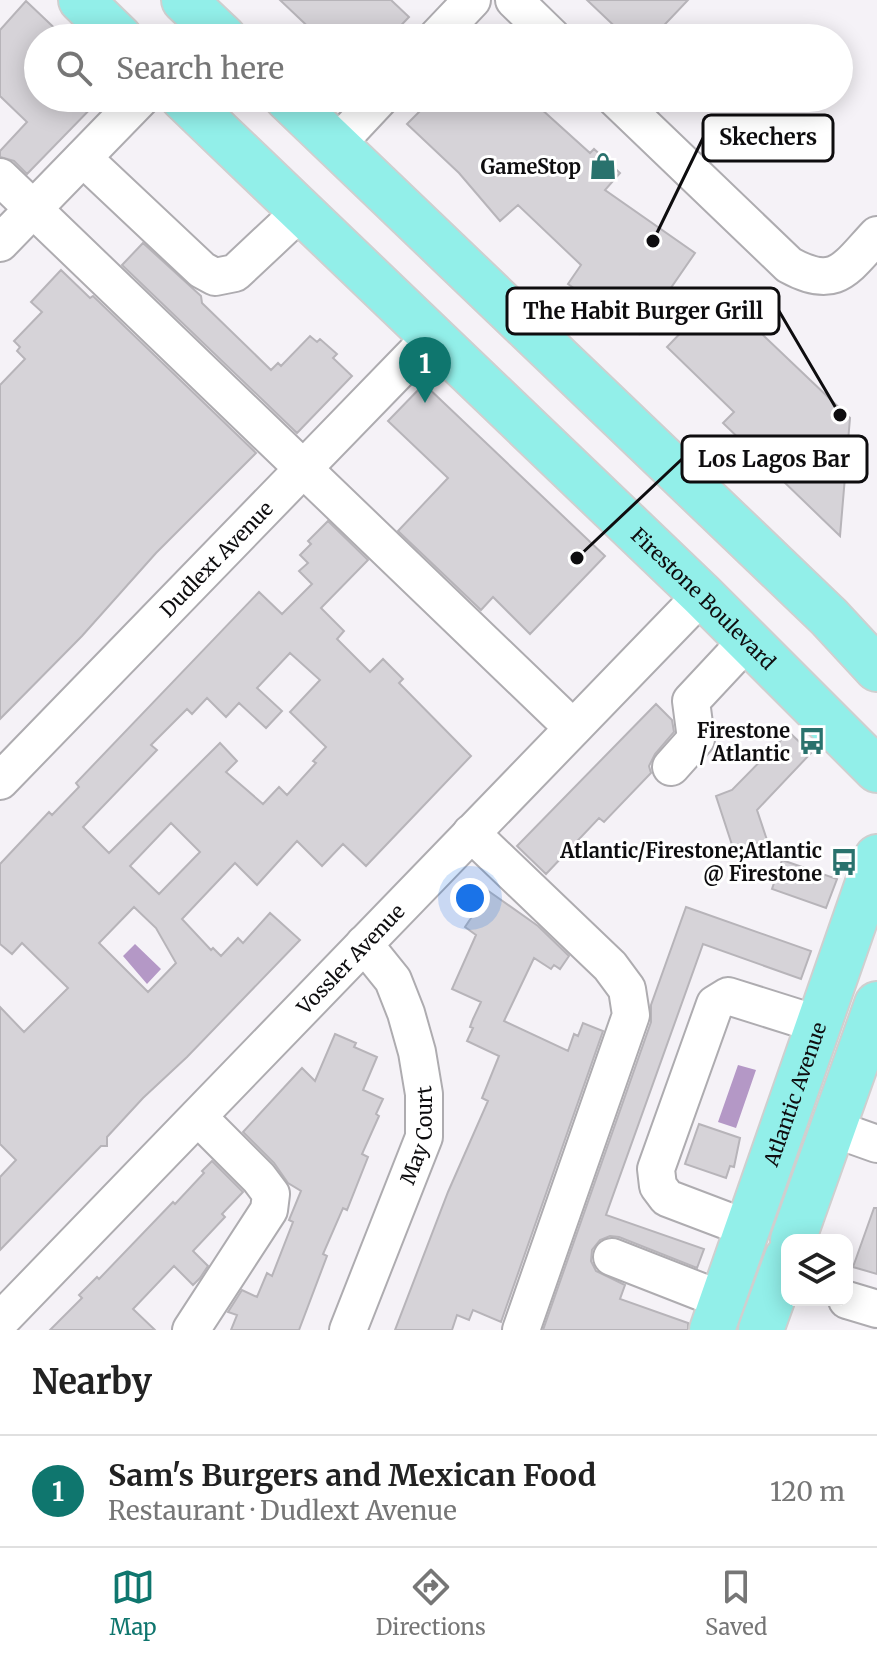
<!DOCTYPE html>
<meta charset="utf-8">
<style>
body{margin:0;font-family:Merriweather,serif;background:#f6f6f6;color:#222}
.controls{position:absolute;right:24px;bottom:24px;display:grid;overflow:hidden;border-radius:16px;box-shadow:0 4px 20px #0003}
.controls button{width:72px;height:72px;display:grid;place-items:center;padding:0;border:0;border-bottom:2px solid #e0e0e0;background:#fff;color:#222;font:40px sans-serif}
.you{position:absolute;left:470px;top:898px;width:28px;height:28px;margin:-20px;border:6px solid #fff;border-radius:50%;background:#1a73e8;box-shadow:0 0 0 12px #1a73e833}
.badge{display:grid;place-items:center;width:52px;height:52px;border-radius:50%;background:#0f766e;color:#fff;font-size:26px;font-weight:700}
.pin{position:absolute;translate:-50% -66px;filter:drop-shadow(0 2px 4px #0008)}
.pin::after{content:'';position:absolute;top:42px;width:28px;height:24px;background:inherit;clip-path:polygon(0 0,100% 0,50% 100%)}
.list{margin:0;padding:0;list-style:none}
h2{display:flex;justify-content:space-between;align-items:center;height:104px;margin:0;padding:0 32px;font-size:34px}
h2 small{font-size:26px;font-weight:400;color:#767676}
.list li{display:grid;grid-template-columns:52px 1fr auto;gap:24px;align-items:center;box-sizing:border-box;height:112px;padding:0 32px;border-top:2px solid #e0e0e0}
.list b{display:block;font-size:30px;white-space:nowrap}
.list p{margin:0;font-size:26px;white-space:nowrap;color:#767676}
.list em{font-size:26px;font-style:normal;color:#767676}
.icon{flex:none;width:44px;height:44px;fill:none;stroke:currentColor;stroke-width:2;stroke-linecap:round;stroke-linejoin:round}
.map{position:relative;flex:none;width:877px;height:1330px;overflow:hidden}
.search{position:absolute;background:#fff;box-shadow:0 4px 20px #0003;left:24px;right:24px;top:24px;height:88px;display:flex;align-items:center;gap:20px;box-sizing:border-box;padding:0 28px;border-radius:44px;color:#767676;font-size:30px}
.sheet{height:216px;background:#fff}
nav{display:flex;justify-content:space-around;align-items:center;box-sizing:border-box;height:112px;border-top:2px solid #e0e0e0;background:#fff;font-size:22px;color:#767676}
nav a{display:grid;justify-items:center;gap:4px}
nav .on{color:#0f766e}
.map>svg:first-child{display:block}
.water{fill:#b498c6}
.building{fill:#d6d3d8;stroke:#b7b4b9;stroke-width:2;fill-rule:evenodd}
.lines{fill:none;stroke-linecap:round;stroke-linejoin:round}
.minor-casing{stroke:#aeacb0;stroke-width:40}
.major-casing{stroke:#cfcfcf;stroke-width:48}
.minor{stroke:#fff;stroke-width:36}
.major{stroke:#92efe9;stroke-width:44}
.labels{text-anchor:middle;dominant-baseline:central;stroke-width:6;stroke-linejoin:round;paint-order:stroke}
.poi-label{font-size:20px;font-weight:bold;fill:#0e0d0f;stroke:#fff;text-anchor:end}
.street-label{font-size:20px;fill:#0e0d0f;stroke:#fff}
.leader{fill:none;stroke:#0e0d0f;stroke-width:3}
.callout-dot{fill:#0e0d0f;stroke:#fff;stroke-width:3}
.callout{fill:#fff;stroke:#0e0d0f;stroke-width:3}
.callout-label{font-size:22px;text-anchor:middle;font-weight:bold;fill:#0e0d0f}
</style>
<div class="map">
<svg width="877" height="1330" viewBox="0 0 877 1330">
<rect width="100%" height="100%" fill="#f5f2f7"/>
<path class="water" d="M 135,944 L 161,969 L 147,984 L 123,956 Z
M 738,1065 L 756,1070 L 736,1128 L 718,1122 Z"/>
<path class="building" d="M 280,0 L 391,0 L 409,17 L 389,38 L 320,38 Z
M 587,0 L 688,0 L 652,38 L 627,38 Z
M 26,1 L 65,38 L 38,38 L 38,98 L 101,98 L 27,174 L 14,161 L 0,157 L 0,151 L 27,122 L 0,96 L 0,30 Z
M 433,98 L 529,98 L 590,153 L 594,149 L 620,173 L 605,190 L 695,253 L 639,334 L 568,284 L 581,265 L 518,205 L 500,221 L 459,173 L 407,124 Z
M 143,243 L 201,296 L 202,303 L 271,370 L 278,363 L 281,366 L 310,336 L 317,342 L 320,339 L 337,354 L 333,358 L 352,376 L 297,433 L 122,265 Z
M 61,270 L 90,298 L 93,296 L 256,453 L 156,553 L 82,636 L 0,719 L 0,385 L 25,359 L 17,351 L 20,347 L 14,341 L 42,312 L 31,302 Z
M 719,293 L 850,418 L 840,536 L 723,423 L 734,412 L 667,347 Z
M 424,384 L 605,556 L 530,634 L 493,597 L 481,610 L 398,531 L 448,478 L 388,421 Z
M 328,521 L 368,560 L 321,608 L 344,631 L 337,639 L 370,672 L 383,659 L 403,679 L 399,683 L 471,756 L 366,866 L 343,844 L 322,866 L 297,841 L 257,885 L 235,863 L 182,919 L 211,950 L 213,948 L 221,956 L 238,938 L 243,943 L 270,913 L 300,940 L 187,1057 L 143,1098 L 107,1137 L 107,1146 L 101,1146 L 0,1250 L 0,1177 L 16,1160 L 0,1144 L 0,1007 L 24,1032 L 68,988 L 22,943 L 12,954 L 0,944 L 0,864 L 49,812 L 52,815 L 79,787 L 76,783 L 259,592 L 282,614 L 312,584 L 299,571 L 308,563 L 300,555 L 311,544 L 308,541 ZM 290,653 L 320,680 L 290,712 L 326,747 L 313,761 L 316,763 L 287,795 L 279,787 L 263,804 L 226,772 L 237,761 L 220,743 L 109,853 L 83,827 L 157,750 L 151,745 L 187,709 L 192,714 L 207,698 L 226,717 L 239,703 L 266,728 L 282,711 L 257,688 ZM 171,823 L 200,852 L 159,894 L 130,866 ZM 134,907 L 156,928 L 176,963 L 148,992 L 99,943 Z
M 656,704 L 672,720 L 674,732 L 655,754 L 649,766 L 651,773 L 604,822 L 599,818 L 546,874 L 517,846 Z
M 789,732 L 811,753 L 757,810 L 767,840 L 734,851 L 716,796 L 732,790 Z
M 782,860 L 837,879 L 826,908 L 772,889 Z
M 487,890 L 538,926 L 569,956 L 560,969 L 554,965 L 551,969 L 534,958 L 504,1021 L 568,1051 L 574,1034 L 578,1036 L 583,1023 L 603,1031 L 501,1322 L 473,1310 L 469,1320 L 457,1315 L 452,1330 L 395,1330 L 448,1192 L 488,1101 L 482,1098 L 499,1056 L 467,1041 L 473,1028 L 470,1027 L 473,1019 L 481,1002 L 452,989 L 476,935 L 465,927 L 471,918 L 468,916 Z
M 686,907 L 811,951 L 801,979 L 703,944 L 606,1215 L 704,1249 L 697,1268 L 619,1237 L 610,1236 L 600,1240 L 592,1250 L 591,1261 L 596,1271 L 625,1285 L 620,1299 L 688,1323 L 688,1330 L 543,1330 L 651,1022 L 651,1005 Z
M 335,1034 L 356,1043 L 354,1047 L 377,1057 L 363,1090 L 383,1099 L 376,1114 L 379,1116 L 362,1154 L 368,1157 L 347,1210 L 343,1208 L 323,1254 L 327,1256 L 299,1330 L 231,1330 L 237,1315 L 228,1312 L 242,1290 L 257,1297 L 267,1273 L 272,1276 L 293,1222 L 289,1220 L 301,1191 L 288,1183 L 274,1163 L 243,1132 L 302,1068 L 315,1081 Z
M 699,1124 L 740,1138 L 734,1167 L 730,1166 L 726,1178 L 685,1164 Z
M 212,1161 L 243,1192 L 222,1214 L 225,1217 L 193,1251 L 208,1266 L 200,1278 L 193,1285 L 174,1266 L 133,1309 L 155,1330 L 50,1330 L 82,1298 L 79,1295 L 97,1277 L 99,1279 L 173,1202 L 175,1204 L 204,1173 L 202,1171 Z
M 874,1208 L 877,1208 L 877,1274 L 853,1267 Z"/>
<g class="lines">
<g class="minor-casing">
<g id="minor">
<path d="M 514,0 L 553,38"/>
<path d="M 436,38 L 472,0"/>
<path d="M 615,98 L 789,265 C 836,291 846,268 877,235"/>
<path d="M 336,145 L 380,98"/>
<path d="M 83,158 L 202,270 L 215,277 L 235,273 L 301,211"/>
<path d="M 0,177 L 573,728"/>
<path d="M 0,243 L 141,98"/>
<path d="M 671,767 L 696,739 L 691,701 L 748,640"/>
<path id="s1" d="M 0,781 L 432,336"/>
<path d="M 471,833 L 610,966 L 627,989 L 631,1015 L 521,1330"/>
<path d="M 832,1128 L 877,1144"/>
<path d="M 746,1228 L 667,1198 L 658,1186 L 656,1169 L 715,1004 L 728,996 L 817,1024"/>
<path d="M 612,1257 L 722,1300"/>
<path d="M 847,1300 L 877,1309"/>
<path id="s2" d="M 0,1321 L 702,595"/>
<path d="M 191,1330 L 269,1210 L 271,1194 L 259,1178 L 198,1117"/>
<path id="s3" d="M 348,1330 L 424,1137 L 424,1094 L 417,1052 L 406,1013 L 393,980 L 364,944"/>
</g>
</g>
<g class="major-casing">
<g id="major">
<path d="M 81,0 L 120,38"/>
<path d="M 184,0 L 224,38"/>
<path id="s4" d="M 183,98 L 702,595 L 877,770"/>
<path d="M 287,98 L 829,617 L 877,669"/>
<path d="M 793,1240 L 877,1004"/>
<path id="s5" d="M 712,1330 L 877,857"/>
<path d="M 761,1330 L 787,1258"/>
</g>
</g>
<use href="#minor" class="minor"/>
<use href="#major" class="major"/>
</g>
<defs>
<g id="shop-bare" transform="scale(2.16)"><path d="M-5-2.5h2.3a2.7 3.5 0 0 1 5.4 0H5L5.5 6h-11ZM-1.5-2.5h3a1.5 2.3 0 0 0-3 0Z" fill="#29726d" stroke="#fff" stroke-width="2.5" paint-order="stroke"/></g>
<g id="bus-bare" transform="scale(2.16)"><path d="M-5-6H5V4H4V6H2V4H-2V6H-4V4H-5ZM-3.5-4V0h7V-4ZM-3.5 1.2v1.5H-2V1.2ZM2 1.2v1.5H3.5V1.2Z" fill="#29726d" stroke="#fff" stroke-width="2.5" paint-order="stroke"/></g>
</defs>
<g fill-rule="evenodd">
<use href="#shop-bare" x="603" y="166"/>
<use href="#bus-bare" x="812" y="741"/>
<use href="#bus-bare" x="844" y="862"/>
</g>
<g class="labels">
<g class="poi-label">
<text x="581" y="166">GameStop</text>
<text x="790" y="730">Firestone<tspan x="790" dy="23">/ Atlantic</tspan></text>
<text x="822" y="850">Atlantic/Firestone;Atlantic<tspan x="822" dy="23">@ Firestone</tspan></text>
</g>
<g class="street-label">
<text stroke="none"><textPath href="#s1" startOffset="310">Dudlext Avenue</textPath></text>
<text stroke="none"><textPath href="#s4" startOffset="722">Firestone Boulevard</textPath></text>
<text stroke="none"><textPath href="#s2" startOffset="504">Vossler Avenue</textPath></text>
<text stroke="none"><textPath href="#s5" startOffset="250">Atlantic Avenue</textPath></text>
<text stroke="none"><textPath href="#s3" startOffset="208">May Court</textPath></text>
</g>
</g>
<path class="leader" d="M653 241L703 138M840 415L779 311M577 558L682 459"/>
<g class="callout-dot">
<circle cx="653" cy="241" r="8"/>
<circle cx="840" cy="415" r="8"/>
<circle cx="577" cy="558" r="8"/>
</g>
<g class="callout">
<rect x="703" y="115" width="130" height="46" rx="8"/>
<rect x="507" y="288" width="272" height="46" rx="8"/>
<rect x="682" y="436" width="185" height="46" rx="8"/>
</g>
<g class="callout-label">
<text x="768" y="145">Skechers</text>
<text x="643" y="319">The Habit Burger Grill</text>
<text x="774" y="467">Los Lagos Bar</text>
</g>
</svg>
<div class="controls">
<button><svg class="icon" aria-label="layers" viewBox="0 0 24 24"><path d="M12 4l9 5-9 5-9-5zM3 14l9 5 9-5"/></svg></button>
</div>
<div class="you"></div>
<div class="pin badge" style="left:425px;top:403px">1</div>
<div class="search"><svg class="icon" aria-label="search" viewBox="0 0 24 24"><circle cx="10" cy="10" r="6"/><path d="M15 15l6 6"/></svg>Search here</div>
</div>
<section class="sheet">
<h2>Nearby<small></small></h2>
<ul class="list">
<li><span class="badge">1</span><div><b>Sam's Burgers and Mexican Food</b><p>Restaurant · Dudlext Avenue</p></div><em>120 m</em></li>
</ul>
</section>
<nav>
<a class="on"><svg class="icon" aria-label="map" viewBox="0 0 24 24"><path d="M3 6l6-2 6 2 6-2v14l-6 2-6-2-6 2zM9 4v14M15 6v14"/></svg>Map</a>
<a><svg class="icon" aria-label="directions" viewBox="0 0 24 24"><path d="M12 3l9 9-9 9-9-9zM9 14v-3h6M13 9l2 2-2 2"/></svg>Directions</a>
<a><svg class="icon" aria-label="saved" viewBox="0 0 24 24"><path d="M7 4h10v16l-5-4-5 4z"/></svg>Saved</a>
</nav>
